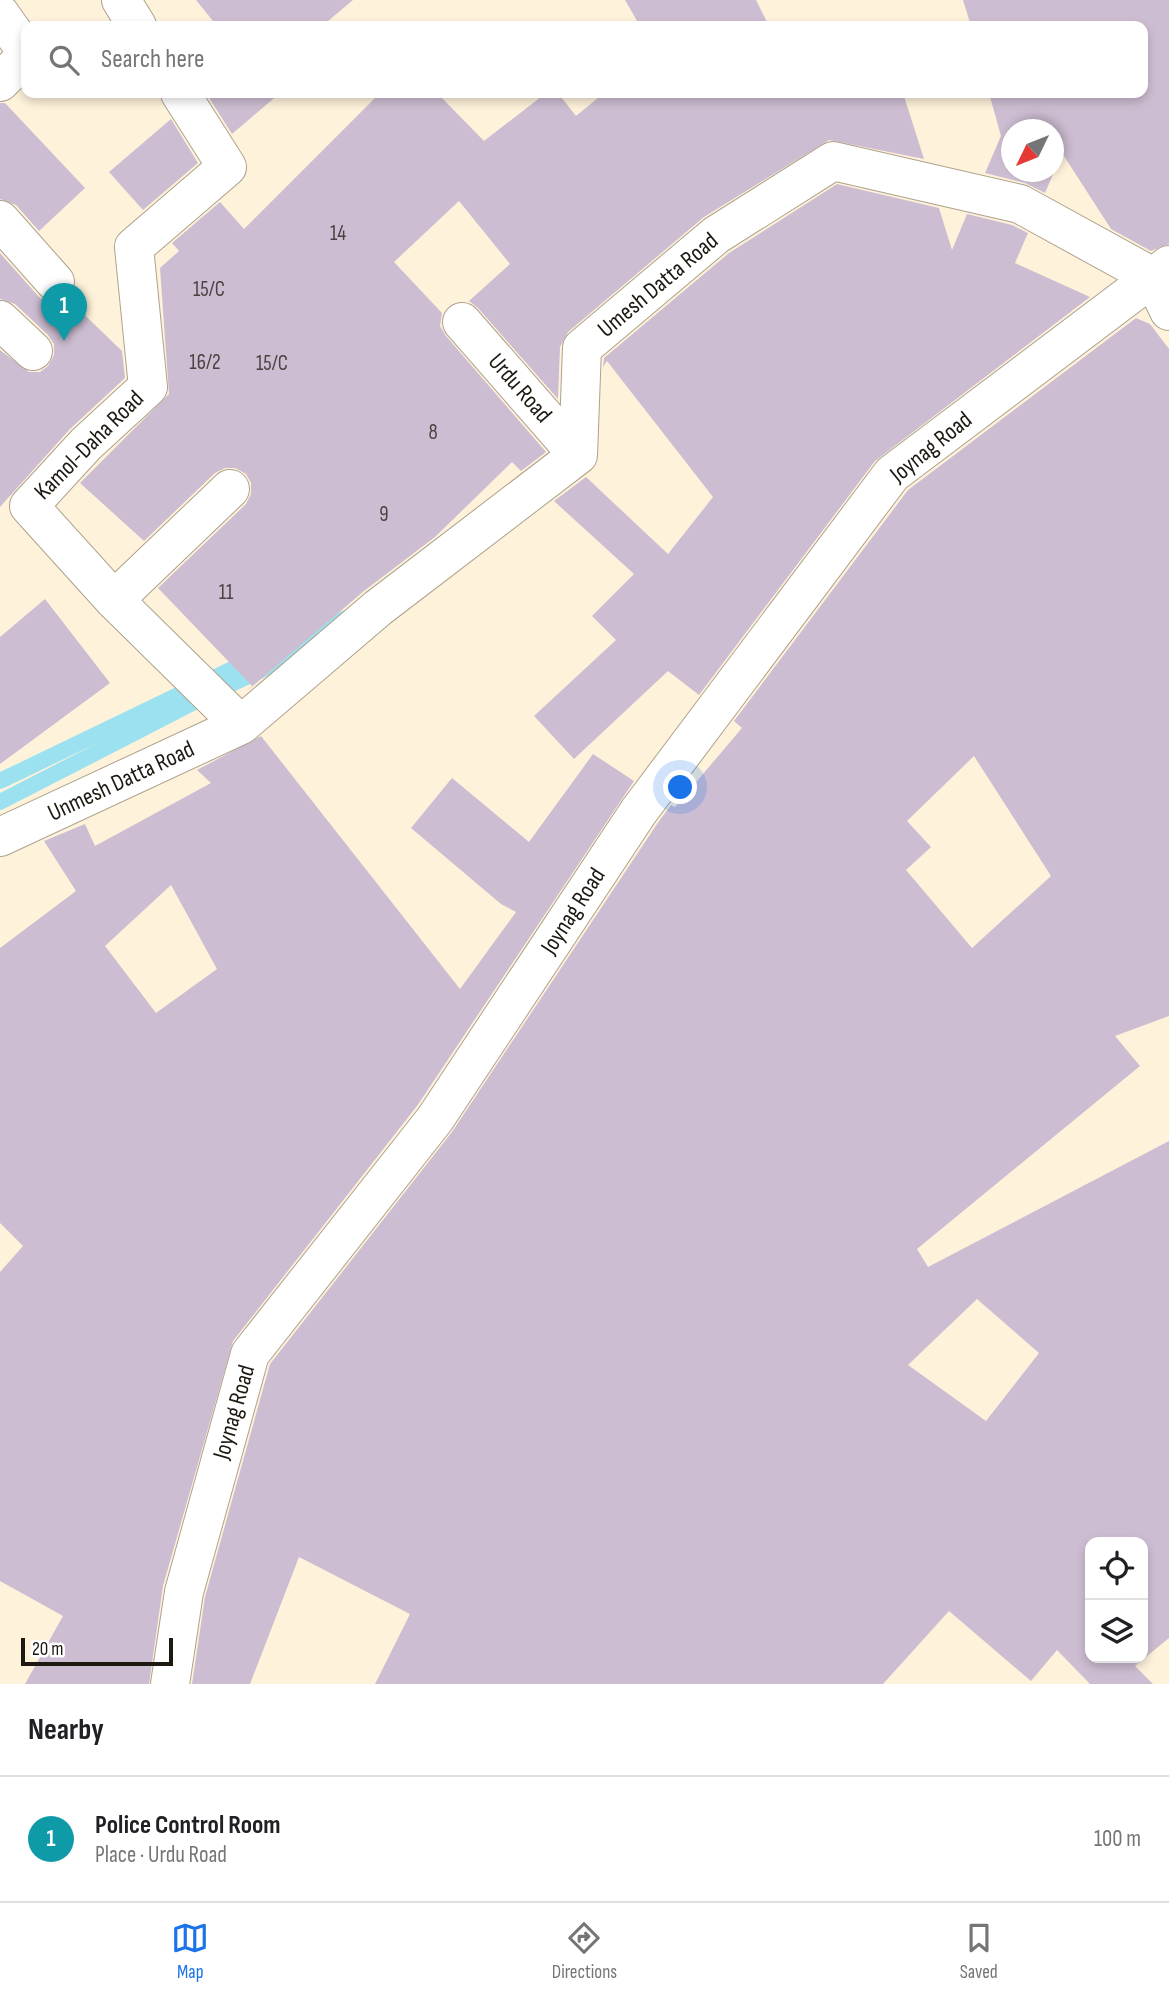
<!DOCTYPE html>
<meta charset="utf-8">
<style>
body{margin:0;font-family:"Sofia Sans Condensed",sans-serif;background:#f2f2f2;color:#202124}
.controls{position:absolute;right:21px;bottom:21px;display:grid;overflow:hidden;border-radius:14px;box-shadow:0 4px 10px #0003}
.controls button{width:63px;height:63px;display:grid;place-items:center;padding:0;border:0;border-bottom:2px solid #e0e0e0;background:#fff;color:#202124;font:35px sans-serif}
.compass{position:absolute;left:1001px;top:119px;width:63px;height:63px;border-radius:50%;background:#fff;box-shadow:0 4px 10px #0003;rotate:227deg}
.scale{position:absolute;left:21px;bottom:18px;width:152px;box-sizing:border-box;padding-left:7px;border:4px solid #1d1910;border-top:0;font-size:19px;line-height:24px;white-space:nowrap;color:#1d1910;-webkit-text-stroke:5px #fff;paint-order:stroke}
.you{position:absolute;left:681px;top:788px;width:24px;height:24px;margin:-18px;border:5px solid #fff;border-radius:50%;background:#1a73e8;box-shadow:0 0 0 10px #1a73e833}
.badge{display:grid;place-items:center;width:46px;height:46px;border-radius:50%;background:#1a73e8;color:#fff;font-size:23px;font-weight:700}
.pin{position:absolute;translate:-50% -58px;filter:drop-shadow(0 2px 4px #0008)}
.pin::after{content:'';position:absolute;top:37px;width:24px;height:21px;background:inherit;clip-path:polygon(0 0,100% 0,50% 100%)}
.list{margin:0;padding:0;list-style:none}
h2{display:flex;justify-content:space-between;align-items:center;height:91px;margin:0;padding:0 28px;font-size:30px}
h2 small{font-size:23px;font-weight:400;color:#757577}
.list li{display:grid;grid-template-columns:46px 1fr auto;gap:21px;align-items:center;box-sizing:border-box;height:126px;padding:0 28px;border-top:2px solid #e0e0e0}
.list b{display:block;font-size:26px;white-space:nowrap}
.list p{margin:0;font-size:23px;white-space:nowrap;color:#757577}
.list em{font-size:23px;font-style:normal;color:#757577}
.icon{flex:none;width:38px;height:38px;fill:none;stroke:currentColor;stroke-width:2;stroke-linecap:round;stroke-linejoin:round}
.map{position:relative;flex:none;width:1169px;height:1684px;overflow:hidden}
.search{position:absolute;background:#fff;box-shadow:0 4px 10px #0003;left:21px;right:21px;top:21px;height:77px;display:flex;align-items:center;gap:18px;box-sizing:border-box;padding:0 24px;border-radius:14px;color:#757577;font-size:26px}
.sheet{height:217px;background:#fff}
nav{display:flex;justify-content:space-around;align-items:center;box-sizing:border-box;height:98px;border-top:2px solid #e0e0e0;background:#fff;font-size:19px;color:#757577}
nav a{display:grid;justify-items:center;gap:4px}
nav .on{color:#1a73e8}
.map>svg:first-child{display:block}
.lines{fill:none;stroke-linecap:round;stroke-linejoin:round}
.stream{stroke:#9be1f0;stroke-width:16}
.building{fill:#cdbdd2;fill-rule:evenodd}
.street-casing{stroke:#ada28c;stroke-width:40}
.street{stroke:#fff;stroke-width:38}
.labels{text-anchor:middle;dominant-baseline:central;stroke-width:6;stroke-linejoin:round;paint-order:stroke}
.number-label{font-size:21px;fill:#494240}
.street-label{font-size:24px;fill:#1d1910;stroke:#fff}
</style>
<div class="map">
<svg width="1169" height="1684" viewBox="0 0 1169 1684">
<rect width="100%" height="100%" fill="#fef2db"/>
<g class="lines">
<path class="stream" d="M 299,639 L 346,618
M 0,781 L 253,659
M 0,802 L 208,695 L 314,645"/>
</g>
<path class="building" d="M 196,0 L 353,0 L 322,26 L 217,26 Z
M 625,0 L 756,0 L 769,26 L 640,26 Z
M 963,0 L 1169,0 L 1169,244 L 1151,251 L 1111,229 L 1062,153 L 1045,193 L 1025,183 L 985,173 L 1001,136 L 989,93 L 1143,93 L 1143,26 L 971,26 ZM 1012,130 L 1054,130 L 1054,172 L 1012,172 Z
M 206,93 L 280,93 L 232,134 Z
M 380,93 L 437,93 L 484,141 L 546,93 L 558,93 L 576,116 L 604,93 L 802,93 L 804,96 L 821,93 L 903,93 L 924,159 L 829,140 L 704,217 L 568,332 L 560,347 L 558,399 L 478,308 L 469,301 L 510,264 L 459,201 L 394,262 L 442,313 L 440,326 L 446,336 L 546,452 L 521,471 L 512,462 L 435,537 L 364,591 L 247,691 L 252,686 L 158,588 L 246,504 L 251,494 L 251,483 L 246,474 L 235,468 L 225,468 L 215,473 L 144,541 L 80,483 L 169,394 L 160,268 L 179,251 L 172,243 L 220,202 L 244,229 Z
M 0,103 L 5,103 L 85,188 L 39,231 L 16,205 L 0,199 Z
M 171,119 L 198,163 L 143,210 L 109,172 Z
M 837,184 L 939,208 L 952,250 L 967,214 L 1012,225 L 1028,233 L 1015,263 L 1090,297 L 875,461 L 699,695 L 668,671 L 574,759 L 534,716 L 616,640 L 592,616 L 634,574 L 554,501 L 586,477 L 668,554 L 713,497 L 607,361 L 603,367 L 604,358 L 729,253 Z
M 0,253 L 39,297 L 49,303 L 59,303 L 68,299 L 122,351 L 125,378 L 70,429 L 0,507 L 0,350 L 29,372 L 40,372 L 48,366 L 54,355 L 54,344 L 48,335 L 15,304 L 0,299 Z
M 1136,318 L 1150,324 L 1169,349 L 1169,1016 L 1115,1036 L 1140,1066 L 917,1249 L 928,1267 L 1169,1141 L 1169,1638 L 1135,1666 L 1153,1684 L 1090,1684 L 1057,1650 L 1031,1681 L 949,1611 L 883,1684 L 375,1684 L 410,1614 L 299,1557 L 250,1684 L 192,1684 L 205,1597 L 270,1364 L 452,1132 L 657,824 L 671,805 L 675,807 L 742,728 L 734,721 L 908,490 ZM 974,756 L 1051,876 L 972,948 L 906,870 L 931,847 L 907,821 ZM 977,1299 L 1039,1353 L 986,1421 L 908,1365 ZM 1090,1542 L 1143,1542 L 1143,1658 L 1090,1658 Z
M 45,599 L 110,683 L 0,764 L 0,637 Z
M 261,736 L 460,989 L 516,912 L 501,904 L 411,828 L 452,778 L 529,842 L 593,754 L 634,781 L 417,1106 L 233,1341 L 163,1586 L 149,1684 L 25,1684 L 63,1616 L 0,1581 L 0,1272 L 23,1246 L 0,1223 L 0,948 L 76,891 L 44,841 L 85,824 L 95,846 L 211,783 L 197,770 ZM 171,885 L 217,969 L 156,1013 L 105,946 Z"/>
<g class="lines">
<g class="street-casing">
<path id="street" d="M 121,0 L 137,26
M 0,14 L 26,51
M 0,82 L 26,56
M 180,93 L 227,167 L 134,247 L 148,387 L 86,444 L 29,506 L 114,600 L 241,725
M 0,220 L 55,282
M 0,320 L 33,351
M 462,322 L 578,455
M 114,600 L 230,489
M 0,837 L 241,725 L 378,608 L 578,455 L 582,348 L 716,235 L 833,161 L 1020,204 L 1153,277 L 1169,311
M 170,1684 L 184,1592 L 250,1354 L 435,1119 L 639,811 L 892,474 L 1169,265"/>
</g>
<use href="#street" class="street"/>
</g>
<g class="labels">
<g class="number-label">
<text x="338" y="233">14</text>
<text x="209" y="289">15/C</text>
<text x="205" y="362">16/2</text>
<text x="272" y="363">15/C</text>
<text x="433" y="432">8</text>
<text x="384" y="514">9</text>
<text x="226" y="592">11</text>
</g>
<g class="street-label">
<text transform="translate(658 285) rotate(-40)">Umesh Datta Road</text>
<text transform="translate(520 388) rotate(49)">Urdu Road</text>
<text transform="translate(89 445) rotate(-45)">Kamol-Daha Road</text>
<text transform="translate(931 447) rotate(-39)">Joynag Road</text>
<text transform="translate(121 781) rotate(-25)">Unmesh Datta Road</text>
<text transform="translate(573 911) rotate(-57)">Joynag Road</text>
<text transform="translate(234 1412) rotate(-74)">Joynag Road</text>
</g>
</g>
</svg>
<div class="controls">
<button><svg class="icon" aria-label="locate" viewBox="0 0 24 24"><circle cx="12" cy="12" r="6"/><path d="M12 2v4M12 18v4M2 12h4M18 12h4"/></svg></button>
<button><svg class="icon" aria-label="layers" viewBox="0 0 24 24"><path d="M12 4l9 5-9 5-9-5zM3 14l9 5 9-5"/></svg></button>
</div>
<svg class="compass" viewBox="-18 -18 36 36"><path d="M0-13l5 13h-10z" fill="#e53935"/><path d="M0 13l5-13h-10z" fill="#757577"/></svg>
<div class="scale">20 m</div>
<div class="you"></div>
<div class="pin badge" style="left:64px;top:341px;background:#0f9aa8">1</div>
<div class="search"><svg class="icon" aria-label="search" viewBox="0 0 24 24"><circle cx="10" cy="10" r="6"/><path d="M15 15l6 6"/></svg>Search here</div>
</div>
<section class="sheet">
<h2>Nearby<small></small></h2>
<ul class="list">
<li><span class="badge" style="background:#0f9aa8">1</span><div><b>Police Control Room</b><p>Place · Urdu Road</p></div><em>100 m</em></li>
</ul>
</section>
<nav>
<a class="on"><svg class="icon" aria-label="map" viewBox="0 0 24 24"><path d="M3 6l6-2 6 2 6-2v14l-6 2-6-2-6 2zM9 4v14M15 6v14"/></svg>Map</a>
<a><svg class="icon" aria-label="directions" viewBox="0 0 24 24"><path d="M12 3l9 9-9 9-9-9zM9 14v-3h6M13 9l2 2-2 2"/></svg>Directions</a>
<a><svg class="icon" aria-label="saved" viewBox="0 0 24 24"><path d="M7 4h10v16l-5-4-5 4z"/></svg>Saved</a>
</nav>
